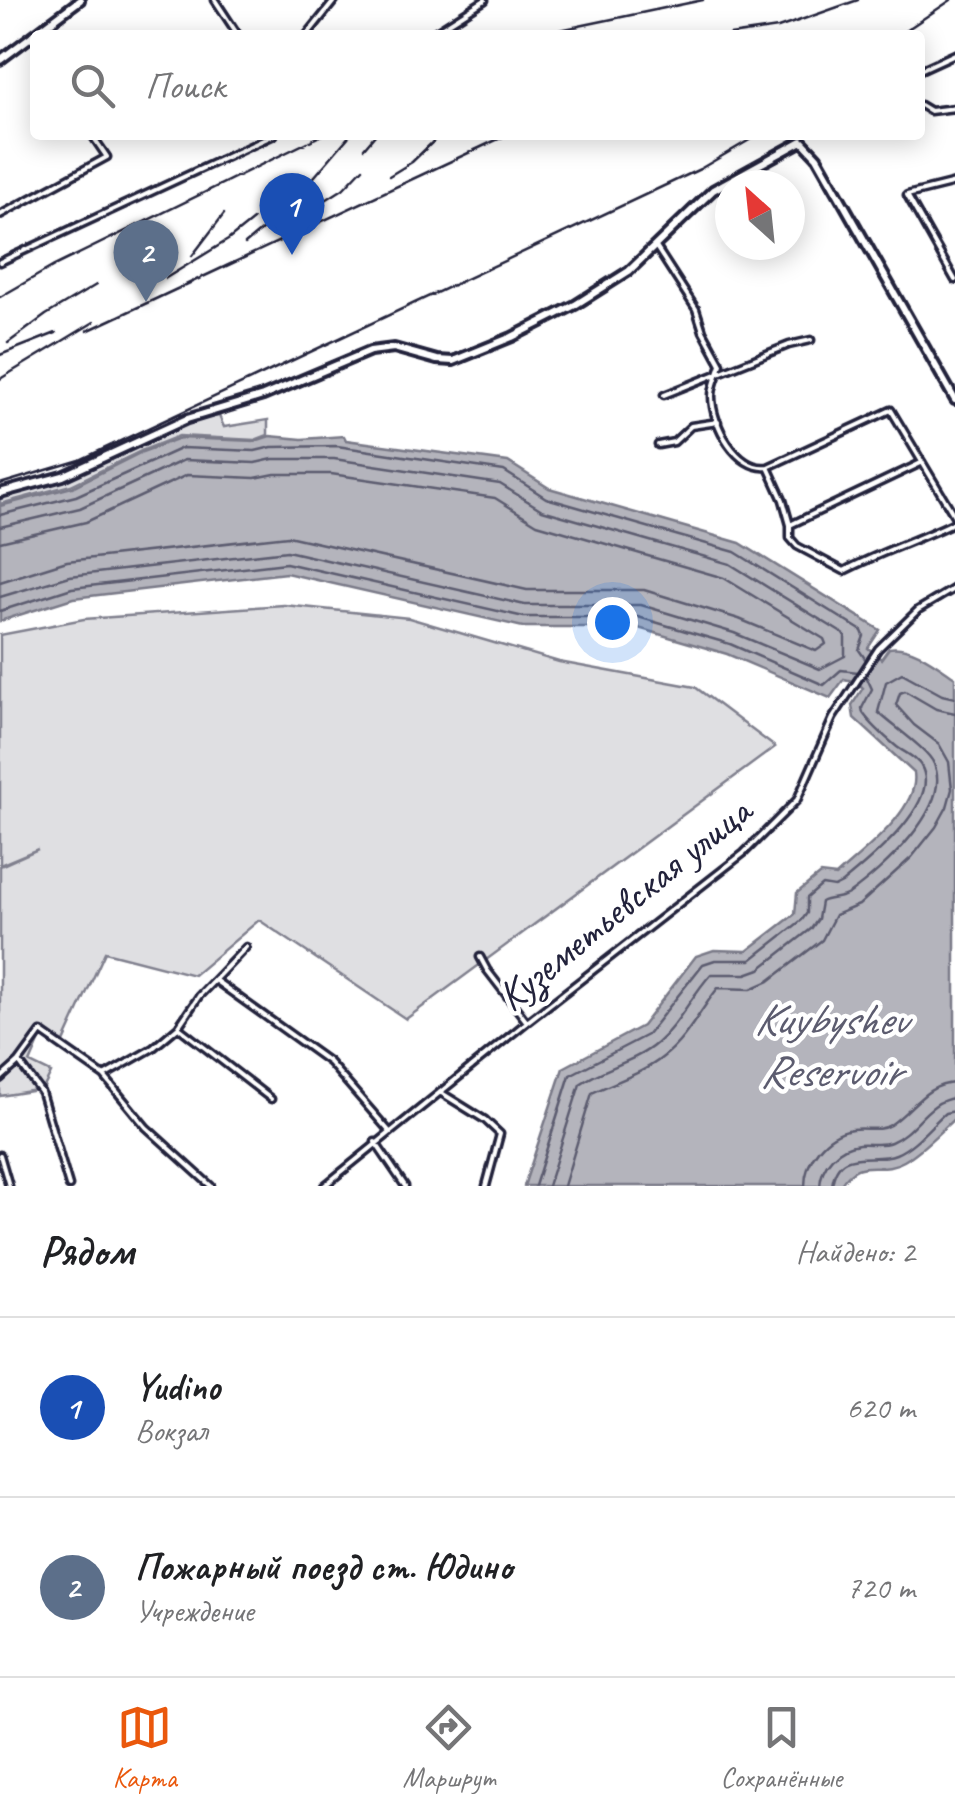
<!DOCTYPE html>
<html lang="ru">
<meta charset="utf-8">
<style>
body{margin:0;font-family:Caveat,sans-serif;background:#f6f6f6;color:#202124}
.compass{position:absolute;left:715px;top:170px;width:90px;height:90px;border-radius:50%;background:#fff;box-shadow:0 5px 25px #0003;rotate:333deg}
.you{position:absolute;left:612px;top:622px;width:35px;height:35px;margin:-25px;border:8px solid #fff;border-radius:50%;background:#1a73e8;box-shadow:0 0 0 15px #1a73e833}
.badge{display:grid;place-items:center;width:65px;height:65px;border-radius:50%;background:#ea580c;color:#fff;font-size:32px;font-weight:700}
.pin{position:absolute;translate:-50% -82px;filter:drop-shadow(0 2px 5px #0008)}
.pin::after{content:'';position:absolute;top:52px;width:35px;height:30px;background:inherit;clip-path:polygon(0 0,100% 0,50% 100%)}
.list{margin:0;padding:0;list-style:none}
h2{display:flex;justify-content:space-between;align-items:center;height:130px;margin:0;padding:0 40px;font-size:42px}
h2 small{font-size:32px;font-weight:400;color:#757577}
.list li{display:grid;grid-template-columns:65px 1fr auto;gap:30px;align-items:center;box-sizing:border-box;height:180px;padding:0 40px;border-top:2px solid #e0e0e0}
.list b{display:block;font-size:38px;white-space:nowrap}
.list p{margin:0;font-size:32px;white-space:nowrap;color:#757577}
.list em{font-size:32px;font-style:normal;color:#757577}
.icon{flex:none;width:55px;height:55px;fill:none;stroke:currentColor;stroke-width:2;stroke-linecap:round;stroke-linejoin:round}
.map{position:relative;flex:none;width:955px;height:1186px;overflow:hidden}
.search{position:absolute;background:#fff;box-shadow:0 5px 25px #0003;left:30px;right:30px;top:30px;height:110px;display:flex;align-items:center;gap:25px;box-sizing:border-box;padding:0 35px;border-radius:10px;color:#757577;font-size:38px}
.sheet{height:490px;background:#fff}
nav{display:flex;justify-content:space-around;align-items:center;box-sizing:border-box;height:140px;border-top:2px solid #e0e0e0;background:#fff;font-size:28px;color:#757577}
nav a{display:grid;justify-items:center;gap:5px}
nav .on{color:#ea580c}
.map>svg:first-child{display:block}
.green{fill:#dfdfe2;stroke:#80808e;stroke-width:2.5}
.water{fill:#b4b4bc;stroke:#7a7a88;stroke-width:2.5}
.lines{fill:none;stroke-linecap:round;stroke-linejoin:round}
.shore{stroke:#5c5c6f;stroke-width:2.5}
.minor-casing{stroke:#22223b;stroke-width:11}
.secondary-casing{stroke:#22223b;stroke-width:14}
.minor{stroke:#fff;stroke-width:4}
.secondary{stroke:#fff;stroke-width:6}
.rail{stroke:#22223b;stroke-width:2.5}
.labels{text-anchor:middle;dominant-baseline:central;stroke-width:9;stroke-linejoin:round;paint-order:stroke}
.street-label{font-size:42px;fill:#22223b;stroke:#fff}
.water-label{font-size:45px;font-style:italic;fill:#5c5c6f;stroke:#fff}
</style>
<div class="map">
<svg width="955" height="1186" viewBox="0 0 955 1186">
<rect width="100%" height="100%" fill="#fff"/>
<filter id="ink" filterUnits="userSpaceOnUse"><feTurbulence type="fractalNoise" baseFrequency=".01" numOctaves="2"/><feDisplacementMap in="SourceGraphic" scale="20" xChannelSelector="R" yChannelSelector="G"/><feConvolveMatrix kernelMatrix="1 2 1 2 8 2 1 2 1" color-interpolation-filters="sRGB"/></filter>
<g filter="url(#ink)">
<path class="green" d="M 219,416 L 224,427 L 268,420 L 268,435 L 255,440 L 179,436 L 141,451 L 71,485 L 0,504 L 0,497 L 64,479 L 193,420 Z
M 284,605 L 409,618 L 559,662 L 695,687 L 775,747 L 406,1019 L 259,920 L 194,975 L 105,952 L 64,1042 L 43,1033 L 30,1063 L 51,1073 L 43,1089 L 0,1096 L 0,866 L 38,849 L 0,865 L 0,635 L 84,619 Z"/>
<path class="water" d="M 270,436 L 302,439 L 344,436 L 346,440 L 508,462 L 549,488 L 740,543 L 880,630 L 868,648 L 881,659 L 889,648 C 911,644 937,665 955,677 L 955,1118 C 939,1132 923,1150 904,1161 C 878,1176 860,1153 840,1186 L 524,1186 L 563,1068 L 642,1026 L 696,956 L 714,950 L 747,951 L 795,914 L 797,893 L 820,874 L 836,876 C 860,853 920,810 914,773 L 854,718 L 852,705 L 863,688 L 857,682 L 844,679 L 830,698 L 727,654 L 635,627 L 523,627 L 286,573 L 73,598 L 0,621 L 0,506 L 72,487 L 142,452 L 180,438 L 255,441 Z"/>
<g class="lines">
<path class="shore" d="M 0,515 L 76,496 L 182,448 L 255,451 L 272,447 L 337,446 L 504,471 L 546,498 L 735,552 L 862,631 L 864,636 L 859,650 L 866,660
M 0,527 L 80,508 L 184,460 L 255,463 L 273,459 L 334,459 L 500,484 L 542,510 L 730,564 L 845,635 L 845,656 L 820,669 L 734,633 L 641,605 L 525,605 L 287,551 L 70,576 L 0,597
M 0,542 L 86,522 L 187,475 L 255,478 L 275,474 L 331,474 L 495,498 L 537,524 L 724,578 L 824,639 L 826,644 L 816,651 L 739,619 L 644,590 L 527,590 L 288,536 L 67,561 L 0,582
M 0,611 L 72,588 L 286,563 L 524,617 L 638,617 L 730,644 L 824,685 L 841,670 L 858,672
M 535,1186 L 570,1075 L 647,1035 L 703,964 L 715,960 L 751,960 L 802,920 L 807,913 L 807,898 L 822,885 L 834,887 L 842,883 C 866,863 943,803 921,766 C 916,757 905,753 897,747 C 885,737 872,726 863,713 L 862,708 L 872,689 L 866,676
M 548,1186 L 580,1084 C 604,1067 634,1063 657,1043 C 679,1024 691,996 711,974 L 746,974 L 760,969 L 811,929 L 818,919 L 821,902 C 830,897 840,900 850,893 C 881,871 953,807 934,764 C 928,749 891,725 878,712 L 886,682 L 902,673 L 942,695 L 955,698
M 564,1186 L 592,1093 C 616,1081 642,1074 663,1057 C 687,1039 700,1010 718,988 L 751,989 L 769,981 L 822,940 L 835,915 L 859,905 L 912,857 L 936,827 L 947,807 L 952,789 L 949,762 L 939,744 L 914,725 L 896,705 L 900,693 L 905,691 L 936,709 L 955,713
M 805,1186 C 805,1160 825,1134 852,1129 C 865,1127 879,1132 890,1125 C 913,1110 925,1084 955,1083
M 820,1186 C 821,1165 838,1146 859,1144 C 869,1143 882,1146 891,1142 C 916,1132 927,1100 955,1098
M 832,1186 C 837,1144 872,1164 896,1154 C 915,1146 930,1126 945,1113 L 955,1111"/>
<g class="minor-casing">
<path id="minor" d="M 215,0 L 238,35
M 307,35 L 335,0
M 430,35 L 485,0
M 920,70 L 955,54
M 920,105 L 930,111 L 955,108
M 955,183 L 907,195 L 955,280
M 0,215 L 107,157 L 92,135
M 656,247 L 696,309 L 703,331 L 721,364 C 718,375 712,385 712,396 C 712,425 737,471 768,467 L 783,500 L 790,525 L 790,538 L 797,546 L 844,571 C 880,552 918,540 955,522
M 0,262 L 274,135
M 664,395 L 789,345 L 811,340
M 658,445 L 674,442 L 691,426 L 718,422
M 768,467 L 891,410 L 955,517
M 790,525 L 921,463
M 480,957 L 487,970 L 527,1022
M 216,981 L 329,1062 L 389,1131
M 178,1027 L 271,1099
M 19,1062 L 41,1092 L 69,1186
M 104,1076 L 153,1048 L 178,1027 L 199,996 L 246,947
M 0,1079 L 19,1062 L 41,1032 L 104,1076 L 146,1127 L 211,1186
M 440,1092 L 485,1120 L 500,1134 L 486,1186
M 375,1142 L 405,1186
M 0,1155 L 9,1186
M 324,1186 L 527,1022 L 744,853 L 797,800 L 833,718 L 878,649 L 918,610 L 955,588"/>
</g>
<g class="secondary-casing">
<path id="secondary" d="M 0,60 L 80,0
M 0,493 L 63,476 L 187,419 L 263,396 L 370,351 L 394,348 L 437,360 L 453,361 L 512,337 L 575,305 L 629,271 L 713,190 L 802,141 L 817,157 L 955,400"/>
</g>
<use href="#minor" class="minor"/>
<use href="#secondary" class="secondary"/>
<path class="rail" d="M 592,31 L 641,35
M 536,35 L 703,0
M 730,35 L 778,28 L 858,0
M 899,35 L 951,0
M 364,148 L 375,135
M 389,176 L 412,162 L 439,136
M 302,215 L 343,189 L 363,168
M 245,244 L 286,210 L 350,135
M 192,256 L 224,214
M 166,278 L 228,240 L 253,220
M 0,297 L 54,266 L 322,135
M 87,331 L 507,135
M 8,343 L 46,315 L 96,285
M 0,355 L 56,333
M 0,379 L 94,322
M 0,484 L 80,460 L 700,169 L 758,135"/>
</g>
</g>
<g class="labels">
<g class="street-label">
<text transform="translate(624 904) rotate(-39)">Куземетьевская улица</text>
</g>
<g class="water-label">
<text x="830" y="1019">Kuybyshev<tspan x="830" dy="52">Reservoir</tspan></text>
</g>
</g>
</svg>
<svg class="compass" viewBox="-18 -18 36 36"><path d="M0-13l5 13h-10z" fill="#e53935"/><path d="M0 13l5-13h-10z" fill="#757577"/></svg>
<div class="you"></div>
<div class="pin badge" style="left:292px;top:255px;background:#1a4fb4">1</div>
<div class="pin badge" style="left:146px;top:302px;background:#5c6f8a">2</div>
<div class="search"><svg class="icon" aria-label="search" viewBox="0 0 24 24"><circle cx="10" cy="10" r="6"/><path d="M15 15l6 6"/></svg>Поиск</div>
</div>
<section class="sheet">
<h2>Рядом<small>Найдено: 2</small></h2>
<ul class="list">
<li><span class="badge" style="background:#1a4fb4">1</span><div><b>Yudino</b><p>Вокзал</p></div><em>620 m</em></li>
<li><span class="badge" style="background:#5c6f8a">2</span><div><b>Пожарный поезд ст. Юдино</b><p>Учреждение</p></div><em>720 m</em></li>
</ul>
</section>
<nav>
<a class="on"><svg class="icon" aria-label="map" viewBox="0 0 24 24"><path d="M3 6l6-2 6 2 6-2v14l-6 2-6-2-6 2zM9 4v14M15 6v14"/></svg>Карта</a>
<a><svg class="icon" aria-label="directions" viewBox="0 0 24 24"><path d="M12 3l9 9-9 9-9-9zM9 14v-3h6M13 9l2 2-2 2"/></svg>Маршрут</a>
<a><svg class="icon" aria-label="saved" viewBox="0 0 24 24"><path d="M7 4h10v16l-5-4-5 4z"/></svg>Сохранённые</a>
</nav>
